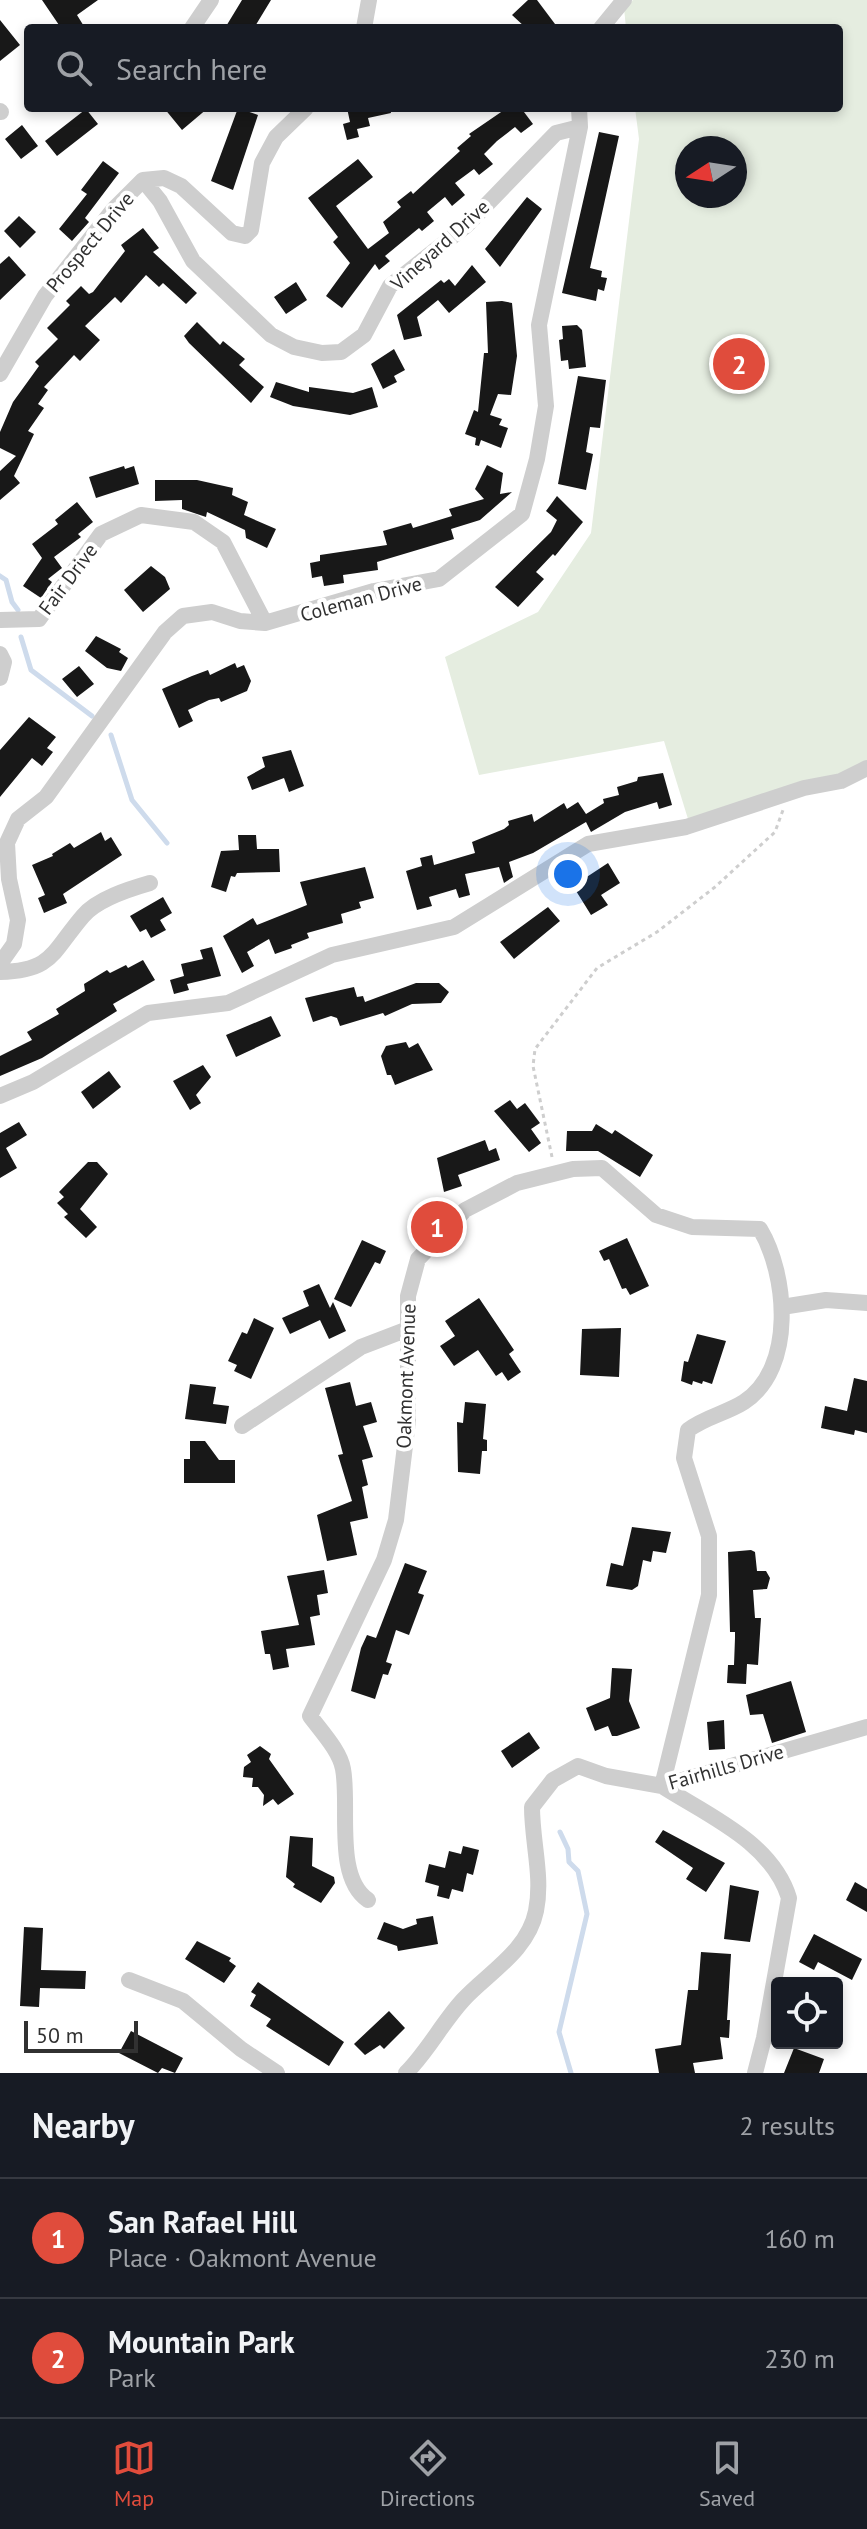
<!DOCTYPE html>
<meta charset="utf-8">
<style>
body{margin:0;font-family:"PT Sans",sans-serif;background:#242831;color:#f1f3f6}
.controls{position:absolute;right:24px;bottom:24px;display:grid;overflow:hidden;border-radius:8px;box-shadow:0 4px 12px #0003}
.controls button{width:72px;height:72px;display:grid;place-items:center;padding:0;border:0;border-bottom:2px solid #363941;background:#171b24;color:#f1f3f6;font:40px sans-serif}
.compass{position:absolute;left:675px;top:136px;width:72px;height:72px;border-radius:50%;background:#171b24;box-shadow:0 4px 12px #0003;rotate:258deg}
.scale{position:absolute;left:24px;bottom:20px;width:114px;box-sizing:border-box;padding-left:8px;border:4px solid #313131;border-top:0;font-size:22px;line-height:28px;white-space:nowrap;color:#313131;-webkit-text-stroke:6px #fff;paint-order:stroke}
.you{position:absolute;left:568px;top:874px;width:28px;height:28px;margin:-20px;border:6px solid #fff;border-radius:50%;background:#1a73e8;box-shadow:0 0 0 12px #1a73e833}
.badge{display:grid;place-items:center;width:52px;height:52px;border-radius:50%;background:#e04c3c;color:#fff;font-size:26px;font-weight:700}
.pin{position:absolute;translate:-50% -50%;border:4px solid #fff;box-shadow:0 2px 8px #0006}
.list{margin:0;padding:0;list-style:none}
h2{display:flex;justify-content:space-between;align-items:center;height:104px;margin:0;padding:0 32px;font-size:34px}
h2 small{font-size:26px;font-weight:400;color:#9ea1a6}
.list li{display:grid;grid-template-columns:52px 1fr auto;gap:24px;align-items:center;box-sizing:border-box;height:120px;padding:0 32px;border-top:2px solid #363941}
.list b{display:block;font-size:30px;white-space:nowrap}
.list p{margin:0;font-size:26px;white-space:nowrap;color:#9ea1a6}
.list em{font-size:26px;font-style:normal;color:#9ea1a6}
.icon{flex:none;width:44px;height:44px;fill:none;stroke:currentColor;stroke-width:2;stroke-linecap:round;stroke-linejoin:round}
.map{position:relative;flex:none;width:867px;height:2073px;overflow:hidden}
.search{position:absolute;background:#171b24;box-shadow:0 4px 12px #0003;left:24px;right:24px;top:24px;height:88px;display:flex;align-items:center;gap:20px;box-sizing:border-box;padding:0 28px;border-radius:8px;color:#9ea1a6;font-size:30px}
.sheet{height:344px;background:#171b24}
nav{display:flex;justify-content:space-around;align-items:center;box-sizing:border-box;height:112px;border-top:2px solid #363941;background:#171b24;font-size:22px;color:#9ea1a6}
nav a{display:grid;justify-items:center;gap:4px}
nav .on{color:#e04c3c}
.map>svg:first-child{display:block}
.green{fill:#e5ede0;fill-rule:evenodd}
.lines{fill:none;stroke-linecap:round;stroke-linejoin:round}
.stream{stroke:#cedbec;stroke-width:5}
.building{fill:#181818}
.path{stroke:#cecece;stroke-width:3;stroke-dasharray:4 4;stroke-linecap:butt}
.minor{stroke:#cecece;stroke-width:16}
.labels{text-anchor:middle;dominant-baseline:central;stroke-width:8;stroke-linejoin:round;paint-order:stroke}
.street-label{font-size:20px;fill:#313131;stroke:#fff}
</style>
<div class="map">
<svg width="867" height="2073" viewBox="0 0 867 2073">
<rect width="100%" height="100%" fill="#fff"/>
<path class="green" d="M 633,0 L 867,0 L 867,768 L 688,819 L 664,741 L 479,775 L 445,657 L 538,612 L 591,533 L 639,139 L 635,108 L 839,108 L 839,28 L 626,28 L 624,8 ZM 687,148 L 735,148 L 735,196 L 687,196 Z"/>
<g class="lines">
<path class="stream" d="M 0,576 L 6,580 L 12,602 L 18,610
M 21,637 L 31,670 L 92,716
M 111,735 L 132,800 L 167,843
M 560,1832 L 568,1849 L 569,1862 L 578,1871 L 587,1914 L 559,2032 L 571,2073"/>
</g>
<path class="building" d="M 42,0 L 98,0 L 77,15 L 85,28 L 61,28 Z
M 242,0 L 271,0 L 254,28 L 225,28 Z
M 528,0 L 537,0 L 558,28 L 526,28 L 512,15 Z
M 0,20 L 20,45 L 0,61 Z
M 164,108 L 208,108 L 182,130 Z
M 238,108 L 258,115 L 233,190 L 211,181 Z
M 347,108 L 390,108 L 391,113 L 368,118 L 370,126 L 357,129 L 359,137 L 347,140 L 343,124 L 350,122 Z
M 507,108 L 521,108 L 533,124 L 521,133 L 515,127 L 497,141 L 484,154 L 493,164 L 479,175 L 474,169 L 455,183 L 465,195 L 452,206 L 445,197 L 427,212 L 434,221 L 422,231 L 419,228 L 385,256 L 390,261 L 379,270 L 375,264 L 342,308 L 326,296 L 350,263 L 333,242 L 338,237 L 308,198 L 358,159 L 373,177 L 336,206 L 368,249 L 389,233 L 383,222 L 401,207 L 397,202 L 411,191 L 413,194 L 460,151 L 457,148 L 471,136 L 469,134 Z
M 86,109 L 98,124 L 57,156 L 45,141 Z
M 22,125 L 38,146 L 21,159 L 5,139 Z
M 599,132 L 619,136 L 590,268 L 602,271 L 601,277 L 607,278 L 604,291 L 598,289 L 596,301 L 562,293 Z
M 103,161 L 119,173 L 85,218 L 89,222 L 72,241 L 59,229 L 87,194 L 81,190 Z
M 527,197 L 542,209 L 500,267 L 485,249 Z
M 19,216 L 36,232 L 20,248 L 4,231 Z
M 143,228 L 159,248 L 153,252 L 197,293 L 186,304 L 163,283 L 159,287 L 146,275 L 121,303 L 115,297 L 85,326 L 100,340 L 80,361 L 74,355 L 44,387 L 48,390 L 38,404 L 44,408 L 28,431 L 34,434 L 14,476 L 20,483 L 0,500 L 0,471 L 16,456 L 0,448 L 0,432 L 13,402 L 39,366 L 35,362 L 58,339 L 47,328 L 70,305 L 66,301 L 81,286 L 89,294 L 93,292 L 125,251 L 121,245 Z
M 9,256 L 26,275 L 0,300 L 0,264 Z
M 472,265 L 486,282 L 449,313 L 438,300 L 417,317 L 422,336 L 404,340 L 397,315 L 441,280 L 444,283 L 449,279 L 455,286 Z
M 296,282 L 307,300 L 286,314 L 274,297 Z
M 502,301 L 512,303 L 517,356 L 511,395 L 498,394 L 490,415 L 502,419 L 499,425 L 508,428 L 501,448 L 481,440 L 479,446 L 475,445 L 476,438 L 465,434 L 474,410 L 478,412 L 484,353 L 488,353 L 486,302 Z
M 197,322 L 220,345 L 223,341 L 245,359 L 239,365 L 264,387 L 251,403 L 189,343 L 184,336 Z
M 577,325 L 582,330 L 586,367 L 569,369 L 568,360 L 561,361 L 559,340 L 563,339 L 562,326 Z
M 394,349 L 405,370 L 394,376 L 397,382 L 383,389 L 371,364 Z
M 578,376 L 606,380 L 600,428 L 590,427 L 586,452 L 593,454 L 586,490 L 558,484 Z
M 276,382 L 309,392 L 309,387 L 353,393 L 372,387 L 378,407 L 350,415 L 293,406 L 270,397 Z
M 487,465 L 503,473 L 500,494 L 512,492 L 480,520 L 451,529 L 454,539 L 377,562 L 378,570 L 343,575 L 344,583 L 324,586 L 322,576 L 312,578 L 310,563 L 320,561 L 320,555 L 387,545 L 383,531 L 411,523 L 413,528 L 452,516 L 449,509 L 484,499 L 475,489 Z
M 124,466 L 125,469 L 134,466 L 139,484 L 96,498 L 89,477 Z
M 155,480 L 197,480 L 233,488 L 232,495 L 248,502 L 244,515 L 276,529 L 267,548 L 246,538 L 245,530 L 207,512 L 206,517 L 182,509 L 182,500 L 155,501 Z
M 557,496 L 583,522 L 555,556 L 553,554 L 536,572 L 544,579 L 518,607 L 495,587 L 551,532 L 557,520 L 546,511 Z
M 77,502 L 93,522 L 78,534 L 81,537 L 54,557 L 62,568 L 48,579 L 52,582 L 41,598 L 23,586 L 42,558 L 32,544 L 58,524 L 55,520 Z
M 151,566 L 165,577 L 170,589 L 143,612 L 124,590 Z
M 96,636 L 121,649 L 119,652 L 128,658 L 121,671 L 107,668 L 85,651 Z
M 235,663 L 237,668 L 244,665 L 251,681 L 247,691 L 221,702 L 219,698 L 209,700 L 188,710 L 193,721 L 179,728 L 162,689 L 192,676 L 208,670 L 210,675 Z
M 79,666 L 94,684 L 77,697 L 62,679 Z
M 29,717 L 56,737 L 47,748 L 53,752 L 42,766 L 32,758 L 0,797 L 0,750 Z
M 291,750 L 304,786 L 289,792 L 284,778 L 252,790 L 247,777 L 265,767 L 262,757 Z
M 663,773 L 672,805 L 659,809 L 657,802 L 625,812 L 591,832 L 586,822 L 533,853 L 509,862 L 513,877 L 504,883 L 499,867 L 465,874 L 470,895 L 459,898 L 456,889 L 429,897 L 432,906 L 417,910 L 406,871 L 422,866 L 420,858 L 432,855 L 434,865 L 475,853 L 472,842 L 504,829 L 509,825 L 508,821 L 532,814 L 534,822 L 564,803 L 567,809 L 578,802 L 586,814 L 604,803 L 603,799 L 619,795 L 617,787 L 637,781 L 638,777 Z
M 101,832 L 105,841 L 111,837 L 122,855 L 63,894 L 67,903 L 44,913 L 38,898 L 45,895 L 32,865 L 53,856 L 52,854 L 70,843 L 74,848 Z
M 238,835 L 256,835 L 257,849 L 279,849 L 280,872 L 237,873 L 235,877 L 231,876 L 226,892 L 211,887 L 221,851 L 239,850 Z
M 608,863 L 620,883 L 601,895 L 608,905 L 591,915 L 573,886 Z
M 365,867 L 374,898 L 359,902 L 361,908 L 341,914 L 343,923 L 307,933 L 309,938 L 291,945 L 292,948 L 275,954 L 269,939 L 247,952 L 254,966 L 242,973 L 223,936 L 253,918 L 257,925 L 307,905 L 300,882 Z
M 163,897 L 172,913 L 160,920 L 166,930 L 151,938 L 146,929 L 140,932 L 130,916 Z
M 548,907 L 560,921 L 514,959 L 500,942 Z
M 212,947 L 221,976 L 187,984 L 189,990 L 174,994 L 170,980 L 184,976 L 181,964 L 203,959 L 200,950 Z
M 143,960 L 155,980 L 113,1004 L 117,1011 L 42,1058 L 0,1076 L 0,1056 L 32,1040 L 27,1032 L 59,1014 L 56,1009 L 85,991 L 84,984 L 107,970 L 110,973 L 126,965 L 128,968 Z
M 416,983 L 439,983 L 449,992 L 441,1003 L 412,1004 L 385,1016 L 383,1013 L 340,1026 L 337,1018 L 331,1016 L 313,1022 L 305,998 L 354,987 L 357,997 L 363,996 L 365,1002 Z
M 271,1016 L 281,1036 L 236,1057 L 226,1035 Z
M 406,1042 L 409,1048 L 418,1043 L 433,1070 L 395,1085 L 391,1075 L 387,1075 L 381,1056 L 386,1046 Z
M 203,1065 L 211,1077 L 196,1095 L 201,1103 L 190,1110 L 173,1081 Z
M 109,1071 L 121,1087 L 93,1109 L 81,1092 Z
M 510,1100 L 517,1109 L 525,1103 L 540,1123 L 531,1129 L 541,1143 L 529,1152 L 494,1111 Z
M 19,1122 L 27,1135 L 6,1148 L 17,1168 L 0,1178 L 0,1133 Z
M 596,1124 L 612,1134 L 615,1130 L 653,1155 L 640,1177 L 598,1151 L 566,1151 L 567,1131 L 592,1131 Z
M 485,1140 L 489,1151 L 496,1148 L 500,1160 L 458,1175 L 462,1186 L 444,1192 L 437,1158 Z
M 88,1162 L 97,1162 L 108,1174 L 80,1209 L 97,1227 L 86,1238 L 64,1217 L 68,1214 L 57,1203 L 64,1197 L 59,1192 Z
M 627,1238 L 649,1286 L 630,1295 L 626,1288 L 622,1289 L 609,1259 L 604,1261 L 599,1251 Z
M 362,1240 L 386,1251 L 380,1264 L 375,1262 L 351,1307 L 334,1299 Z
M 319,1284 L 330,1308 L 333,1302 L 346,1331 L 329,1339 L 320,1320 L 290,1334 L 282,1318 L 309,1306 L 303,1291 Z
M 479,1298 L 514,1350 L 509,1354 L 521,1372 L 508,1381 L 502,1372 L 496,1376 L 478,1350 L 454,1366 L 440,1346 L 455,1336 L 445,1321 Z
M 254,1318 L 274,1328 L 251,1379 L 234,1371 L 237,1365 L 228,1361 L 242,1332 L 247,1334 Z
M 621,1328 L 619,1377 L 580,1375 L 582,1329 Z
M 697,1334 L 726,1341 L 712,1384 L 703,1381 L 702,1384 L 693,1381 L 692,1385 L 681,1381 L 684,1361 L 688,1362 Z
M 854,1378 L 867,1381 L 867,1433 L 855,1430 L 854,1435 L 821,1428 L 825,1406 L 847,1411 Z
M 350,1382 L 356,1406 L 371,1402 L 377,1422 L 363,1426 L 373,1457 L 362,1460 L 368,1485 L 362,1487 L 368,1518 L 350,1522 L 357,1555 L 327,1561 L 317,1515 L 352,1501 L 338,1455 L 343,1454 L 325,1388 Z
M 190,1384 L 216,1387 L 213,1404 L 229,1406 L 226,1424 L 185,1419 Z
M 465,1402 L 486,1404 L 483,1439 L 487,1440 L 487,1451 L 482,1451 L 480,1474 L 458,1472 L 457,1422 L 463,1423 Z
M 190,1441 L 205,1441 L 219,1460 L 235,1460 L 235,1483 L 184,1483 L 184,1459 L 190,1459 Z
M 632,1527 L 671,1532 L 666,1553 L 653,1551 L 651,1562 L 643,1560 L 638,1586 L 632,1590 L 606,1586 L 611,1563 L 623,1566 Z
M 751,1550 L 755,1552 L 757,1571 L 766,1571 L 770,1578 L 767,1589 L 753,1590 L 755,1618 L 761,1618 L 758,1665 L 747,1664 L 746,1684 L 727,1683 L 728,1665 L 734,1665 L 735,1638 L 735,1632 L 730,1632 L 728,1552 Z
M 405,1563 L 427,1571 L 418,1593 L 424,1595 L 409,1635 L 396,1630 L 386,1662 L 392,1664 L 388,1675 L 383,1674 L 375,1699 L 351,1691 L 361,1648 L 367,1635 L 376,1638 Z
M 324,1570 L 328,1593 L 317,1595 L 320,1615 L 310,1617 L 315,1645 L 286,1649 L 289,1667 L 273,1670 L 270,1654 L 265,1654 L 261,1631 L 299,1625 L 287,1576 Z
M 612,1668 L 632,1669 L 629,1701 L 640,1728 L 617,1736 L 612,1736 L 608,1726 L 595,1731 L 586,1708 L 610,1698 Z
M 791,1681 L 806,1732 L 772,1743 L 763,1714 L 750,1715 L 746,1695 Z
M 724,1720 L 725,1749 L 709,1750 L 707,1722 Z
M 529,1732 L 540,1748 L 512,1768 L 501,1751 Z
M 260,1746 L 271,1754 L 269,1759 L 294,1794 L 278,1805 L 273,1799 L 263,1806 L 264,1795 L 258,1787 L 252,1787 L 253,1778 L 243,1777 L 244,1767 L 251,1762 L 247,1755 Z
M 663,1830 L 725,1863 L 706,1892 L 686,1879 L 693,1868 L 655,1842 Z
M 290,1836 L 313,1838 L 312,1866 L 334,1877 L 335,1883 L 321,1903 L 293,1887 L 295,1884 L 286,1877 Z
M 463,1846 L 479,1850 L 473,1875 L 467,1873 L 463,1892 L 452,1889 L 449,1899 L 437,1896 L 439,1886 L 425,1882 L 429,1864 L 445,1868 L 449,1851 L 461,1854 Z
M 855,1882 L 867,1889 L 867,1912 L 846,1900 Z
M 730,1885 L 759,1891 L 750,1942 L 724,1939 Z
M 433,1916 L 438,1944 L 398,1951 L 397,1946 L 377,1939 L 384,1922 L 403,1929 L 417,1924 L 416,1919 Z
M 24,1927 L 43,1928 L 41,1970 L 86,1971 L 85,1989 L 40,1988 L 39,2007 L 20,2006 Z
M 814,1934 L 862,1959 L 852,1980 L 818,1962 L 814,1970 L 799,1962 Z
M 197,1941 L 231,1958 L 229,1961 L 236,1966 L 224,1983 L 185,1959 Z
M 701,1952 L 731,1954 L 727,2020 L 730,2020 L 729,2038 L 720,2037 L 723,2059 L 693,2063 L 695,2073 L 659,2073 L 655,2049 L 681,2045 L 688,1990 L 698,1990 Z
M 258,1982 L 344,2042 L 329,2066 L 266,2026 L 271,2019 L 250,2006 L 256,1995 L 251,1992 Z
M 389,2011 L 405,2028 L 384,2049 L 380,2045 L 365,2055 L 354,2044 Z
M 131,2031 L 183,2058 L 175,2073 L 162,2068 L 158,2073 L 119,2053 Z
M 794,2048 L 824,2059 L 819,2073 L 784,2073 Z"/>
<g class="lines">
<path class="path" d="M 552,1157 L 533,1066 L 535,1049 L 597,968 L 657,932 L 715,887 L 775,832 L 783,810"/>
<path class="minor" d="M 192,28 L 211,0
M 364,28 L 369,0
M 601,28 L 624,0
M 0,111 L 1,112
M 143,180 L 160,201 L 193,261 L 271,335 L 294,347 L 322,353 L 341,352 L 364,335 L 390,286 L 467,225 L 556,133 L 580,127
M 0,374 L 45,296 L 113,210 L 143,180 L 164,178 L 181,186 L 232,233 L 245,236 L 251,230 L 262,163 L 276,137 L 306,108
M 0,620 L 39,619 L 101,534 L 141,515 L 194,522 L 223,542 L 265,623
M 0,654 L 4,662 L 0,678
M 0,964 L 14,944 L 18,920 L 9,879 L 7,843 L 18,819 L 46,797 L 165,632 L 183,616 L 212,612 L 240,621 L 265,623 L 374,591 L 439,579 L 522,514 L 537,459 L 546,406 L 539,325 L 580,127 L 579,108
M 0,972 C 53,971 52,952 83,916 C 97,899 129,889 150,883
M 0,1096 L 33,1082 L 148,1013 L 228,1003 L 332,955 L 454,927 L 588,844 L 686,827 L 804,788 L 841,781 L 867,768
M 782,1307 L 826,1300 L 867,1303
M 242,1426 L 361,1347 L 408,1329
M 368,1900 C 334,1877 350,1806 343,1769 C 340,1751 321,1731 310,1716 L 384,1560 L 396,1520 L 408,1421 L 408,1296 L 418,1259 L 465,1210 L 517,1183 L 573,1169 L 602,1168 L 656,1215 L 692,1227 L 760,1229 C 787,1274 796,1368 744,1402 C 727,1413 705,1417 688,1430 L 684,1458 L 709,1536 L 709,1595 L 662,1786 C 707,1815 772,1842 789,1898 L 764,2038 L 755,2073
M 129,1980 L 183,2001 L 241,2049 L 277,2073
M 406,2073 C 428,2051 442,2023 463,2000 C 488,1973 528,1951 536,1911 C 543,1877 532,1842 532,1807 L 553,1780 L 578,1766 L 606,1776 L 662,1786 L 867,1727"/>
</g>
<g class="labels">
<g class="street-label">
<text transform="translate(90 242) rotate(-50)">Prospect Drive</text>
<text transform="translate(440 245) rotate(-42)">Vineyard Drive</text>
<text transform="translate(68 579) rotate(-53)">Fair Drive</text>
<text transform="translate(361 599) rotate(-15)">Coleman Drive</text>
<text transform="translate(406 1376) rotate(-88)">Oakmont Avenue</text>
<text transform="translate(726 1767) rotate(-16)">Fairhills Drive</text>
</g>
</g>
</svg>
<div class="controls">
<button><svg class="icon" aria-label="locate" viewBox="0 0 24 24"><circle cx="12" cy="12" r="6"/><path d="M12 2v4M12 18v4M2 12h4M18 12h4"/></svg></button>
</div>
<svg class="compass" viewBox="-18 -18 36 36"><path d="M0-13l5 13h-10z" fill="#e53935"/><path d="M0 13l5-13h-10z" fill="#9ea1a6"/></svg>
<div class="scale">50 m</div>
<div class="you"></div>
<div class="pin badge" style="left:437px;top:1227px">1</div>
<div class="pin badge" style="left:739px;top:364px">2</div>
<div class="search"><svg class="icon" aria-label="search" viewBox="0 0 24 24"><circle cx="10" cy="10" r="6"/><path d="M15 15l6 6"/></svg>Search here</div>
</div>
<section class="sheet">
<h2>Nearby<small>2 results</small></h2>
<ul class="list">
<li><span class="badge">1</span><div><b>San Rafael Hill</b><p>Place · Oakmont Avenue</p></div><em>160 m</em></li>
<li><span class="badge">2</span><div><b>Mountain Park</b><p>Park</p></div><em>230 m</em></li>
</ul>
</section>
<nav>
<a class="on"><svg class="icon" aria-label="map" viewBox="0 0 24 24"><path d="M3 6l6-2 6 2 6-2v14l-6 2-6-2-6 2zM9 4v14M15 6v14"/></svg>Map</a>
<a><svg class="icon" aria-label="directions" viewBox="0 0 24 24"><path d="M12 3l9 9-9 9-9-9zM9 14v-3h6M13 9l2 2-2 2"/></svg>Directions</a>
<a><svg class="icon" aria-label="saved" viewBox="0 0 24 24"><path d="M7 4h10v16l-5-4-5 4z"/></svg>Saved</a>
</nav>
